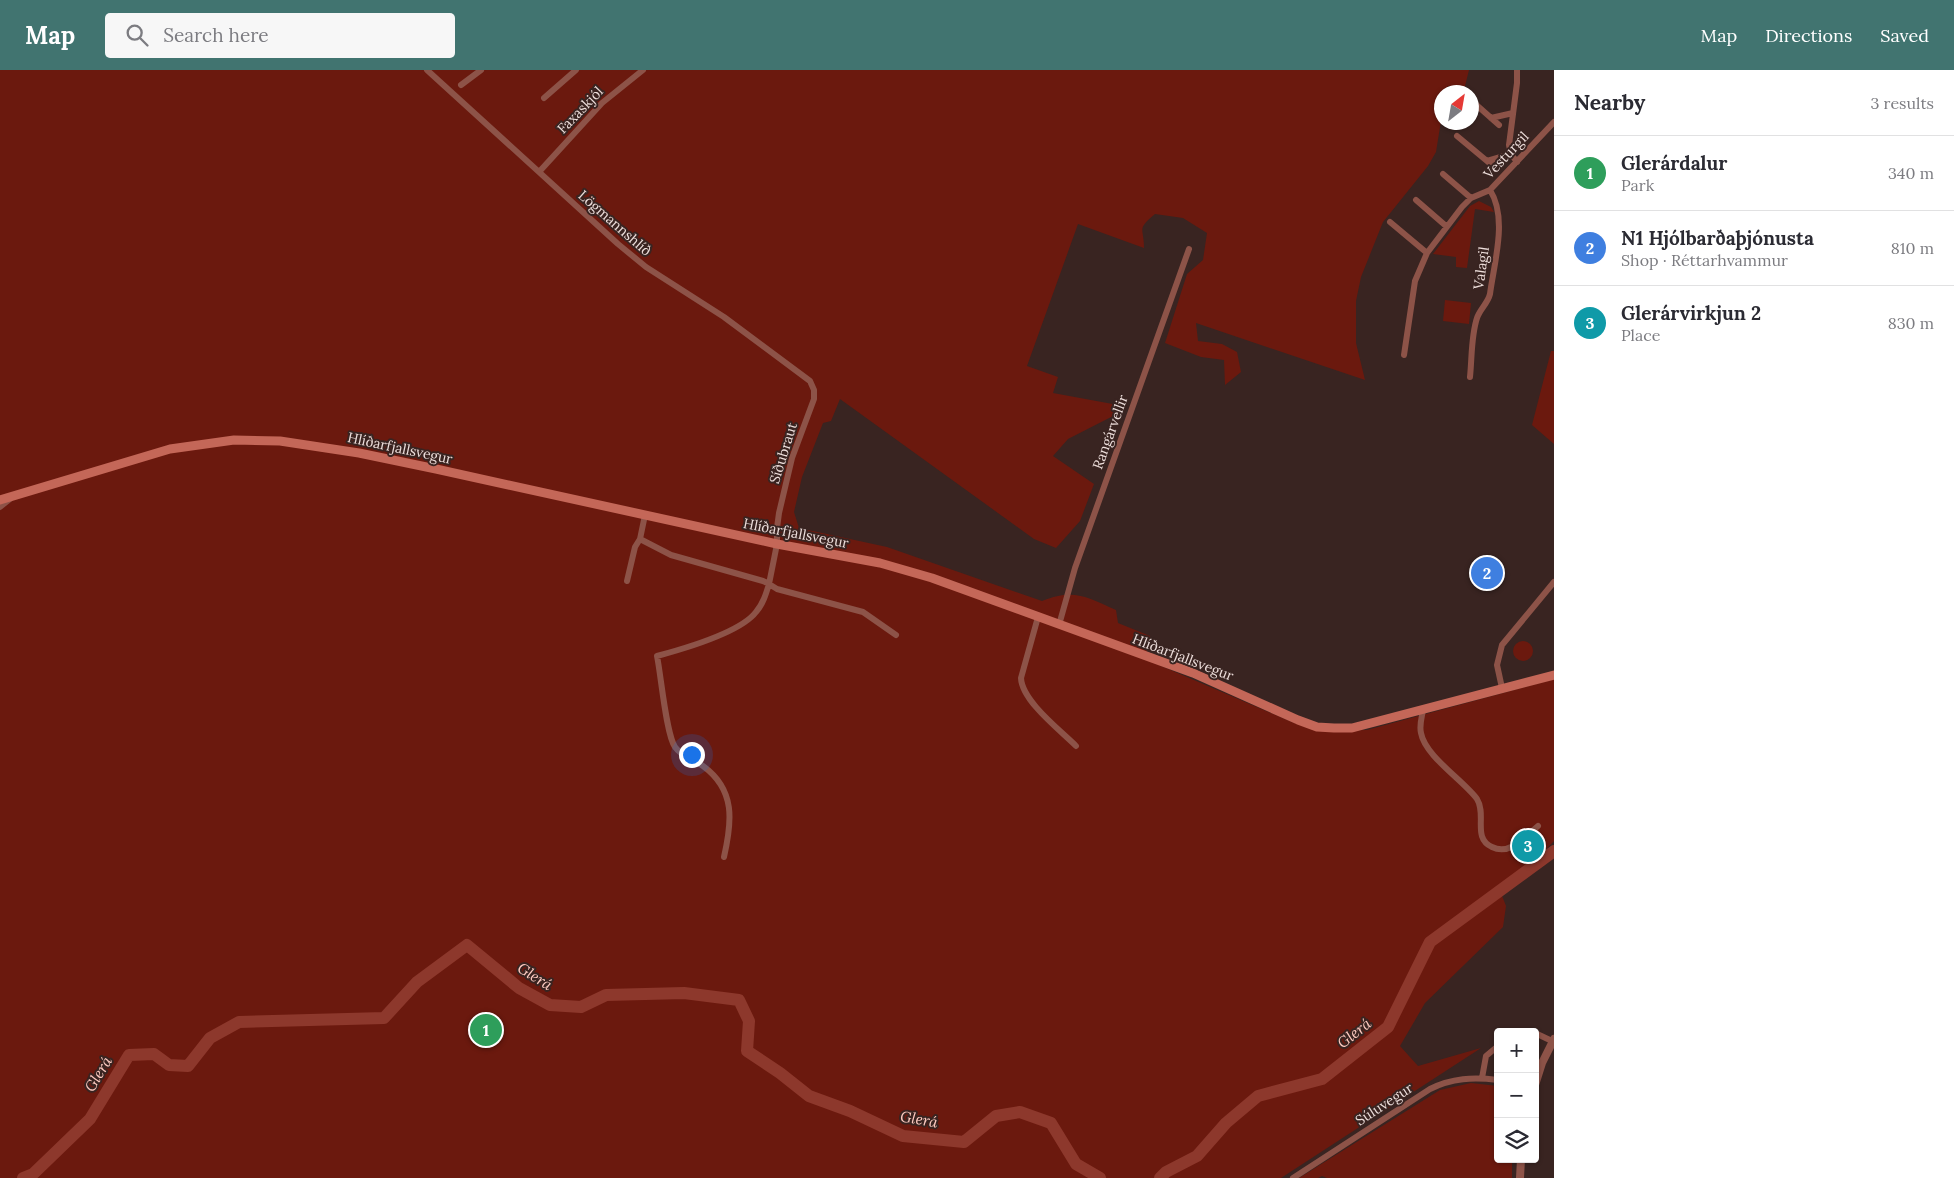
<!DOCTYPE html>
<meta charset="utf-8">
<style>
body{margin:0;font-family:Lora,serif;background:#f7f7f7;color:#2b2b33}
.controls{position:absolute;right:15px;bottom:15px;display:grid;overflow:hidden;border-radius:5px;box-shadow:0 1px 4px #0004}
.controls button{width:45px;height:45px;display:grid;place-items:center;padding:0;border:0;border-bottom:1px solid #e1e1e2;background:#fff;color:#2b2b33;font:25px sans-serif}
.compass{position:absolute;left:1434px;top:15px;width:45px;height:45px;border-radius:50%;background:#fff;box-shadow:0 1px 4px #0004;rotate:31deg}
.you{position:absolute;left:691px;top:684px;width:18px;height:18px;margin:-12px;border:4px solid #fff;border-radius:50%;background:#1a73e8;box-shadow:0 0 0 8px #1a73e833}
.badge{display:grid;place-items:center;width:32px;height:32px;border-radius:50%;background:#417470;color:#fff;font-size:16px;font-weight:700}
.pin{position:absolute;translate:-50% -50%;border:2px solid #fff;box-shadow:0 1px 5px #0006}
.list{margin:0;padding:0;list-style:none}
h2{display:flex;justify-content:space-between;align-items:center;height:65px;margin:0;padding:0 20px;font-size:21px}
h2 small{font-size:16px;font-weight:400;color:#7c7c81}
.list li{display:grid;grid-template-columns:32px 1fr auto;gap:15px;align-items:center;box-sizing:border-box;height:75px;padding:0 20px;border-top:1px solid #e1e1e2}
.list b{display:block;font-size:19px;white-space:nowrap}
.list p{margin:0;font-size:16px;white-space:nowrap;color:#7c7c81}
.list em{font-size:16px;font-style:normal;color:#7c7c81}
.icon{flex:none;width:28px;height:28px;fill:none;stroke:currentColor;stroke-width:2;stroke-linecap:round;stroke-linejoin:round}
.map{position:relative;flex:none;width:1554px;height:1108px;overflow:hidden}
header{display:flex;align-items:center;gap:30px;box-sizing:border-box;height:70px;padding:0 25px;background:#417470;color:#fff}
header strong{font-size:24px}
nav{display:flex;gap:28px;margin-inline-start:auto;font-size:18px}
.search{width:350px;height:45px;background:#f7f7f7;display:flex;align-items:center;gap:12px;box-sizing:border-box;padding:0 18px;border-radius:5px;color:#7c7c81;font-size:19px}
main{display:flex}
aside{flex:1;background:#fff}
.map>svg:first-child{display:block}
.green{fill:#6b190e}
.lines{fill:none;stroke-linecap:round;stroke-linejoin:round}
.river{stroke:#8d382c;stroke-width:12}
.minor{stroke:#8d5348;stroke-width:6}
.tertiary{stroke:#8d5348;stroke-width:8}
.secondary{stroke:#c46758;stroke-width:9}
.labels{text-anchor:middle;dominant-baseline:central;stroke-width:4;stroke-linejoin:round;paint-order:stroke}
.street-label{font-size:14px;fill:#eddedb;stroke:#392421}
.water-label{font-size:15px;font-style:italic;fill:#ffccc2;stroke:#392421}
</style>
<header>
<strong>Map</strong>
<div class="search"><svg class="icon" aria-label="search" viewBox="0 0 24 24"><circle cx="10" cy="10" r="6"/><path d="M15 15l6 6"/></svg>Search here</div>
<nav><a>Map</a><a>Directions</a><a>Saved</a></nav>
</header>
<main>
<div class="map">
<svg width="1554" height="1108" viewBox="0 0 1554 1108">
<rect width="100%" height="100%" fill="#392421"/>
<path class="green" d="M 0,0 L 1469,0 L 1464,20 L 1448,16 L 1447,22 L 1442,22 L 1441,51 L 1436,82 L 1428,96 L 1383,152 L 1361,207 L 1356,231 L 1356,273 L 1365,310 L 1196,253 L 1198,271 L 1222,274 L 1237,282 L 1241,302 L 1225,315 L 1224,290 L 1201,287 L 1165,273 L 1187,204 L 1203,190 L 1207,163 L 1183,148 L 1155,144 C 1136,160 1144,157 1144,178 L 1078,154 L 1027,296 L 1058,307 L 1053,323 L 1118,335 L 1115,345 L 1068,369 L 1053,386 L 1094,414 L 1080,451 L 1056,478 L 1034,469 L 840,329 L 831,351 L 823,353 L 802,407 L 794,442 L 799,458 L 887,477 L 1042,531 C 1074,518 1087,527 1116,540 L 1118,553 L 1150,566 L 1145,589 L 1292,652 L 1319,661 L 1367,660 L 1554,609 L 1554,771 L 1533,793 L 1499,818 L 1506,836 L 1503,857 L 1425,933 L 1400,976 L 1418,996 L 1481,978 L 1281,1108 L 0,1108 Z
M 1479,131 L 1491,137 L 1494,142 L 1475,139 L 1467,198 L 1456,197 L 1456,187 L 1433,184 L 1470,136 Z
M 1445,230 L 1471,233 L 1469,254 L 1443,251 Z
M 1551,281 L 1554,281 L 1554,374 L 1532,355 Z
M1513 581a10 10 0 1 1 20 0a10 10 0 1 1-20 0Z
M 1471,1013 L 1498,1016 L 1498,1089 L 1512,1089 L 1512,1108 L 1327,1108 L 1322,1106 L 1318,1108 L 1299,1108 L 1440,1020 Z"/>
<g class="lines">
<path class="river" d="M 23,1108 L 33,1104 L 90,1049 L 129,985 L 154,984 L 169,995 L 188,996 L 210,968 L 239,952 L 384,948 L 417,912 L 467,875 L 519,918 L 550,935 L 581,937 L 606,925 L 684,923 L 739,930 L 749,951 L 747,981 L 780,1003 L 809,1026 L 850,1041 L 903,1066 L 964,1072 L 996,1046 L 1020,1042 L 1051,1053 L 1076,1094 L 1100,1108
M 1160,1108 L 1166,1102 L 1197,1086 L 1226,1053 L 1258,1026 L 1322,1009 L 1388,957 L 1430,872 L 1554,781"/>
<path class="minor" d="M 427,0 L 618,174 L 646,197 L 724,247 L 810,311 L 814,320 L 814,329 L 792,388 L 779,443 L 777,458 L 777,474 L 769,514 L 777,519 L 863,542 L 896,565
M 1517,0 L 1517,13 L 1509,75 L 1511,84 L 1517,92
M 461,15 L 481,0
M 544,28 L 576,0
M 1472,31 L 1499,55
M 1491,48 L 1513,43
M 1457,66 L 1493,96
M 1487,91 L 1511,84
M 539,102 L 602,33 L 643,0
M 1443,104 L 1471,128
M 1416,130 L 1446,156
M 1390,152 L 1427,183
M 1404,285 L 1415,211 L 1427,183 L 1462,137 L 1471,128 L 1490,120 L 1554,52
M 1470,307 C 1472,288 1471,266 1477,248 C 1480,239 1488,233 1490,224 C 1494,193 1508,148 1490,120
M 0,437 L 10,429
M 640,469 L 671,485 L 763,511 L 769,514 C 766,524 763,534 756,542 C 740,563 683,579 657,586 C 661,605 666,664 675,677 C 682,687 693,689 703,696 C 736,720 732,752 724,787
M 627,511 L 635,477 L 640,469 L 645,445
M 1038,547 L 1021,608 C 1022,631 1060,660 1076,676
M 1059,555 L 1075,498 L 1189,179
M 1502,618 L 1497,595 L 1502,575 L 1554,512
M 1423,640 C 1422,647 1419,655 1421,663 C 1425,686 1464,711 1477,729 C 1487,745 1472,768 1492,777 C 1510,786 1525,767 1538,756
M 1519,962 L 1532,962
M 1535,963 L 1552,971
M 1482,1008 L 1486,986 L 1498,976
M 1293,1108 L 1430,1019 C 1452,1008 1473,1007 1498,1010"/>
<path class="tertiary" d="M 1535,1015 L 1542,993 L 1554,969
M 1520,1108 L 1521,1089"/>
<path class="secondary" d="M 0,430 L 170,379 L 234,370 L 280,371 L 359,383 L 436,399 L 777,474 L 880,493 L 932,508 L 1193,603 L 1298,650 L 1317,657 L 1334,658 L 1352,658 L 1554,605"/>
</g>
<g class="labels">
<g class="street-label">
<text transform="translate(580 40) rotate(-46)">Faxaskjól</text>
<text transform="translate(1506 85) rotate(-47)">Vesturgil</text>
<text transform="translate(615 153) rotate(41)">Lögmannshlíð</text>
<text transform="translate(1481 198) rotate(-82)">Valagil</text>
<text transform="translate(1110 362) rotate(-70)">Rangárvellir</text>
<text transform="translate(400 378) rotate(12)">Hlíðarfjallsvegur</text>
<text transform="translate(783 383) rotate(-73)">Síðubraut</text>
<text transform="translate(796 463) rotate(11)">Hlíðarfjallsvegur</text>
<text transform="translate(1183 587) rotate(21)">Hlíðarfjallsvegur</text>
<text transform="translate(1384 1034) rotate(-33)">Súluvegur</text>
</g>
<g class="water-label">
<text transform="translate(535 906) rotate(32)">Glerá</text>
<text transform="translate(1354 963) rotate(-38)">Glerá</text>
<text transform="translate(98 1004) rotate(-59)">Glerá</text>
<text transform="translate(919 1049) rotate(10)">Glerá</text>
</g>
</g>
</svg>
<div class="controls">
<button>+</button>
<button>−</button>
<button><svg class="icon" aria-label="layers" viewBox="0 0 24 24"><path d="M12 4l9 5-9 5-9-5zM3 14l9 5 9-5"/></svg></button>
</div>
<svg class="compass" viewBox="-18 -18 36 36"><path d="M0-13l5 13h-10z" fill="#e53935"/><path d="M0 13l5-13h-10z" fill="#7c7c81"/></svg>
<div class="you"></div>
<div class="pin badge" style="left:486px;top:960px;background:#2e9e5b">1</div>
<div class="pin badge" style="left:1487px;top:503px;background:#3f7fe0">2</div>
<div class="pin badge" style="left:1528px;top:776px;background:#0f9aa8">3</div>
</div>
<aside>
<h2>Nearby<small>3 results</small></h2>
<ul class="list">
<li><span class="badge" style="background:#2e9e5b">1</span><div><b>Glerárdalur</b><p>Park</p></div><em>340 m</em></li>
<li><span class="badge" style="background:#3f7fe0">2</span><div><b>N1 Hjólbarðaþjónusta</b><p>Shop · Réttarhvammur</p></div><em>810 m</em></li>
<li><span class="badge" style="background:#0f9aa8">3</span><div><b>Glerárvirkjun 2</b><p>Place</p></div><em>830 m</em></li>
</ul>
</aside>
</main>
